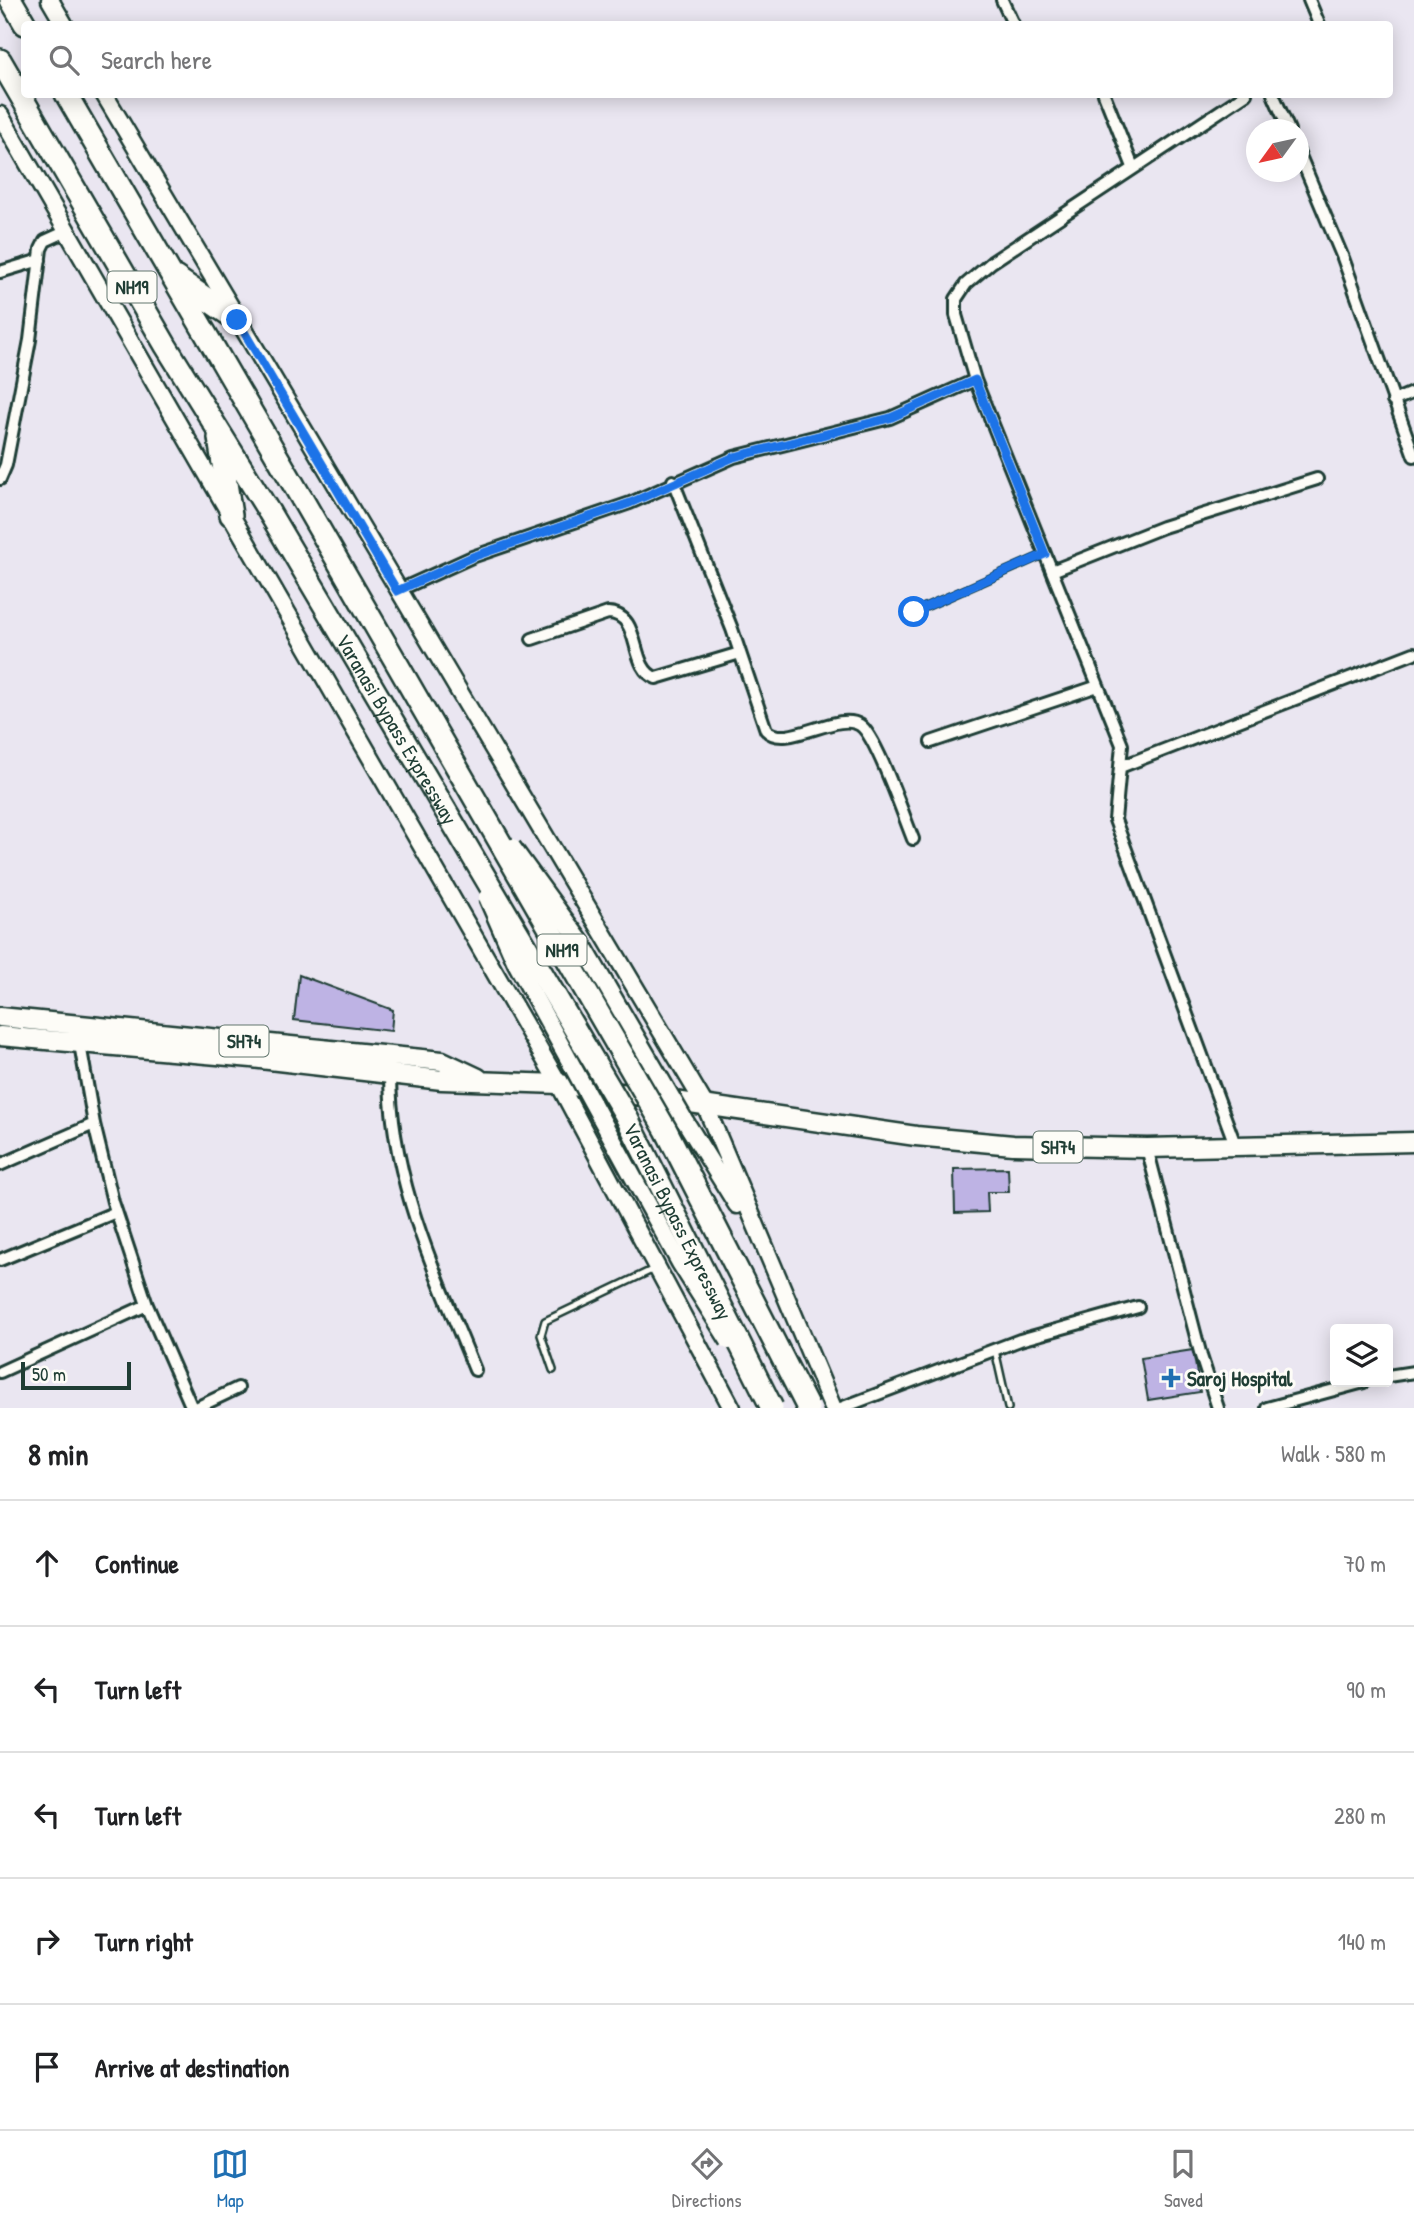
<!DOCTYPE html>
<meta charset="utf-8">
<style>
body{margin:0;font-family:"Patrick Hand",sans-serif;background:#f2f2f2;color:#202124}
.controls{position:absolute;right:21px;bottom:21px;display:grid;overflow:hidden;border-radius:7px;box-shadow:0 4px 18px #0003}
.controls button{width:63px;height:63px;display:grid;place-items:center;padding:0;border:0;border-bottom:2px solid #e0e0e0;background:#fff;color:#202124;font:35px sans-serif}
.compass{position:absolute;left:1246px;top:119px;width:63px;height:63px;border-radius:50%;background:#fff;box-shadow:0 4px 18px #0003;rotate:237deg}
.scale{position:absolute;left:21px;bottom:18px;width:110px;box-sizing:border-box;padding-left:7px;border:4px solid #1f3d34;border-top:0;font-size:19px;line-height:24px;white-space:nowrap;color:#1f3d34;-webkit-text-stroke:5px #fdfcf7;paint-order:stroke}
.stop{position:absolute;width:21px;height:21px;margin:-16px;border:5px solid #1a73e8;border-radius:50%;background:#fff}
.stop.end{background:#1a73e8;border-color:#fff;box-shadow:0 2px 7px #0008}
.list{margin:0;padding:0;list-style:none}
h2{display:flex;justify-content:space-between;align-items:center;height:91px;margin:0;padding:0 28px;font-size:30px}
h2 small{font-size:23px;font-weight:400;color:#757577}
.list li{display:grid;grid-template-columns:46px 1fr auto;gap:21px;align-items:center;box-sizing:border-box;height:126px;padding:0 28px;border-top:2px solid #e0e0e0}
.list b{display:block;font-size:26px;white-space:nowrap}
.list em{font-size:23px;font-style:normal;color:#757577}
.icon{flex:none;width:38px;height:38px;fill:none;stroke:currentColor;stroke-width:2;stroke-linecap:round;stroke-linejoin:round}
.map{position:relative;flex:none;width:1414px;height:1408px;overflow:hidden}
.search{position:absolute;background:#fff;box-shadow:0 4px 18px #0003;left:21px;right:21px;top:21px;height:77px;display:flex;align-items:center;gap:18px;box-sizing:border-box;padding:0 24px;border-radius:7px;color:#757577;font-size:26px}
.sheet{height:721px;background:#fff}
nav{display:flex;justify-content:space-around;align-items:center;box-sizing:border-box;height:98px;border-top:2px solid #e0e0e0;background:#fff;font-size:19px;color:#757577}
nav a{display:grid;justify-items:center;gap:4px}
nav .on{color:#1f6fb2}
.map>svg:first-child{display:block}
.building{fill:#beb3e4;stroke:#1f3d34;stroke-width:2}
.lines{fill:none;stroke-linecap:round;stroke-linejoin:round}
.lane-casing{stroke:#1f3d34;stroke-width:10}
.street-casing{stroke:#1f3d34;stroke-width:16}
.secondary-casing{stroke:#1f3d34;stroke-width:21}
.primary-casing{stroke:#1f3d34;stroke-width:23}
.highway-casing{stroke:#1f3d34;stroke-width:26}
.lane{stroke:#fdfcf7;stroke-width:5}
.street{stroke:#fdfcf7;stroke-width:10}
.secondary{stroke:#fdfcf7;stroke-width:16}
.primary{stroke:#fdfcf7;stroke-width:18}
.highway{stroke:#fdfcf7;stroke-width:21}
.secondary-bridge-casing{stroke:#1f3d34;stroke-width:21;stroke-linecap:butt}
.highway-bridge-casing{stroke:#1f3d34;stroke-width:26;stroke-linecap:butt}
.secondary-bridge{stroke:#fdfcf7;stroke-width:16}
.highway-bridge{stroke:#fdfcf7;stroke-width:21}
.route{stroke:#1a73e8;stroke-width:9}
.poi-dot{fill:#1f6fb2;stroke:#fdfcf7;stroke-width:2.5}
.labels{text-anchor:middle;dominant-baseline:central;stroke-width:6;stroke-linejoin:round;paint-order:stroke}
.shield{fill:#fdfcf7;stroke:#62766e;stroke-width:2}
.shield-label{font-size:19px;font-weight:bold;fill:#1f3d34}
.street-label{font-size:21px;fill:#1f3d34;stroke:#fdfcf7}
.poi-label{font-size:21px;font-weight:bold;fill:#1f3d34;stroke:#fdfcf7;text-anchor:start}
</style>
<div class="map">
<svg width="1414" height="1408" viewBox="0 0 1414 1408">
<rect width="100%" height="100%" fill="#eae6f1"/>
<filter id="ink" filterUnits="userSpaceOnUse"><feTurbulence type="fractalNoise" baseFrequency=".0143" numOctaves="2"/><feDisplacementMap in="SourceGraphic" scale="14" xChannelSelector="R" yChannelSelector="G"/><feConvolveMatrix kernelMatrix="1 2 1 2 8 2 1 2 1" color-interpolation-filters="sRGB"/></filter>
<g filter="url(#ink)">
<path class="building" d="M 299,975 L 393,1010 L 391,1031 L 294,1020 Z
M 1008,1168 L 1009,1192 L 987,1192 L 988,1212 L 955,1213 L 954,1169 Z
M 1193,1350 L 1200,1392 L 1148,1400 L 1141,1358 Z"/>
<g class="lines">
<g class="lane-casing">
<path id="lane" d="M 914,612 L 1045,554
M 995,1350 L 1008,1408
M 553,1370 L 541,1335 L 545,1321 L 656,1268"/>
</g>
<g class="street-casing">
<path id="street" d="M 1002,0 L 1013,24
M 1309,0 L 1319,24
M 1104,94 L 1133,167
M 1273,94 L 1289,130
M 1298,151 L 1343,258 L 1414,456
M 0,272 L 40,260
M 1393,401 L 1414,392
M 0,479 L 6,465 L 30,340 L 41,249 L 45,241 L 67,231
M 673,481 L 732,629 L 766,730 C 785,751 838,710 860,725 C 876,735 904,817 913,839
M 1052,571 L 1163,527 L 1317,479
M 397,591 L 472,557 L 630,503 L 734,457 L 890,418 L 975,380
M 532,639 L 608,613 C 643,614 628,668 656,678 L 740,653
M 931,742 L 1098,686
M 1120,767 L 1414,653
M 390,1073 C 390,1180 436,1273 475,1370
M 1236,1147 L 1115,820 L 1122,745 L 975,380 L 956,315 L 956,299 L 966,284 L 992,262 L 1246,94
M 1147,1148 L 1201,1356 L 1218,1408
M 0,1165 L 94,1124
M 0,1260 L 116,1212
M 147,1305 L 192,1408
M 0,1372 L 147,1305 L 113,1202 L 94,1124 L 80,1044
M 1388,1376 L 1414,1372
M 196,1408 L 238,1388
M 841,1408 L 1020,1340 L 1138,1307
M 1267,1408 L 1364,1382"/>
</g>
<g class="secondary-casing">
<path id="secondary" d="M 50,0 L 64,24
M 104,94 L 705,1105 L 833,1408
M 0,115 L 559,1084 L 732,1408
M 685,1121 L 737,1205"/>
</g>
<g class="primary-casing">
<path id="primary" d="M 0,1017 L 442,1061 L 478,1078
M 0,1036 L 252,1058 L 442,1080 L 559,1084 L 916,1136 L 1013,1145 L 1147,1148 L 1414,1142"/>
</g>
<g class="highway-casing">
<path id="highway" d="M 11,0 L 25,24
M 0,60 L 166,346 L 269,512
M 66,94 L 302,499
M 175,277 L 237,320
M 219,438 L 231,515"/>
</g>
<use href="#lane" class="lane"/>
<use href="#street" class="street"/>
<use href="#secondary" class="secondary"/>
<use href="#primary" class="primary"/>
<use href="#highway" class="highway"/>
<g class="secondary-bridge-casing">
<path id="secondary-bridge" d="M 512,847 L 581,942 L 685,1121
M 487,897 L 516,963 L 680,1263 L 729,1341"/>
</g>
<g class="highway-bridge-casing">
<g id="highway-bridge">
<path d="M 302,499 L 666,1130 L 808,1408"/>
<path id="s1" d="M 269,512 L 625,1114 L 772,1408"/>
</g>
</g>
<use href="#secondary-bridge" class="secondary-bridge"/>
<use href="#highway-bridge" class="highway-bridge"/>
</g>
</g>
<g class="lines" filter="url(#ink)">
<path class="route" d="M 237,320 L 397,591 L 472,557 L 630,503 L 734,457 L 890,418 L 975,380 L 1045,554 L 914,612"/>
</g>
<path class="poi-dot" d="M1167.5 1367.5h7v7h7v7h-7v7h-7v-7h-7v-7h7z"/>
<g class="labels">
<g class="shield">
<rect x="107.5" y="271.5" width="49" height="31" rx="5"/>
<rect x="537.5" y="934.5" width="49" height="31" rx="5"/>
<rect x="219.5" y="1025.5" width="49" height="31" rx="5"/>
<rect x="1033.5" y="1131.5" width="49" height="31" rx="5"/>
</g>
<g class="shield-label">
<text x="132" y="287">NH19</text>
<text x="562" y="950">NH19</text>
<text x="244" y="1041">SH74</text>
<text x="1058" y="1147">SH74</text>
</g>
<g class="street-label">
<text stroke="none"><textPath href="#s1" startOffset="252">Varanasi Bypass Expressway</textPath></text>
<text stroke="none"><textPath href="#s1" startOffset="819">Varanasi Bypass Expressway</textPath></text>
</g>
<g class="poi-label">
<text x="1187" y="1378">Saroj Hospital</text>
</g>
</g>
</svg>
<div class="controls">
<button><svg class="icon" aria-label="layers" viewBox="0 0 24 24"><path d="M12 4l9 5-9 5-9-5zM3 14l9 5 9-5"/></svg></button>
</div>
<svg class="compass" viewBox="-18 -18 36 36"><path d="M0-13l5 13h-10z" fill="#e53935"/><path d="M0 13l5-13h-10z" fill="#757577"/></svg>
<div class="scale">50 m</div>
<div class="stop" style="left:914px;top:612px"></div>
<div class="stop end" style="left:237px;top:320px"></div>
<div class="search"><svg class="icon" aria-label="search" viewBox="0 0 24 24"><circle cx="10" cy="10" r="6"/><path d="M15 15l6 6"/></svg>Search here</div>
</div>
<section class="sheet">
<h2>8 min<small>Walk · 580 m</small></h2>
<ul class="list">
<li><svg class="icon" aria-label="ahead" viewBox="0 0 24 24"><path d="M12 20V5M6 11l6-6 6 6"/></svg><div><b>Continue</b></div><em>70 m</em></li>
<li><svg class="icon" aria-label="left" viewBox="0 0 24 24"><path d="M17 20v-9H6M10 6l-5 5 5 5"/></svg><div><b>Turn left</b></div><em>90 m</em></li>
<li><svg class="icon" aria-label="left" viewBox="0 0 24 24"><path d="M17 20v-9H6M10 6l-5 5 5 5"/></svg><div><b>Turn left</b></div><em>280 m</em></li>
<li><svg class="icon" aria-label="right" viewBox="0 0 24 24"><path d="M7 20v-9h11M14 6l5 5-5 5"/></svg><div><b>Turn right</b></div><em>140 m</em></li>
<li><svg class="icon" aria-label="arrive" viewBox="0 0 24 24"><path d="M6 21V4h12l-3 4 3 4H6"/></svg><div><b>Arrive at destination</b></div></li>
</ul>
</section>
<nav>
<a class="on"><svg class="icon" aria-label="map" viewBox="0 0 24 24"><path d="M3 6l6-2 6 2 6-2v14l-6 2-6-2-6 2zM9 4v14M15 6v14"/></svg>Map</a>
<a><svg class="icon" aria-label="directions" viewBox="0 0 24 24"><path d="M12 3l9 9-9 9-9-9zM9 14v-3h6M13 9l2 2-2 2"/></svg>Directions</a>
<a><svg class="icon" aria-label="saved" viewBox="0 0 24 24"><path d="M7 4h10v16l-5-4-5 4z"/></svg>Saved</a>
</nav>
